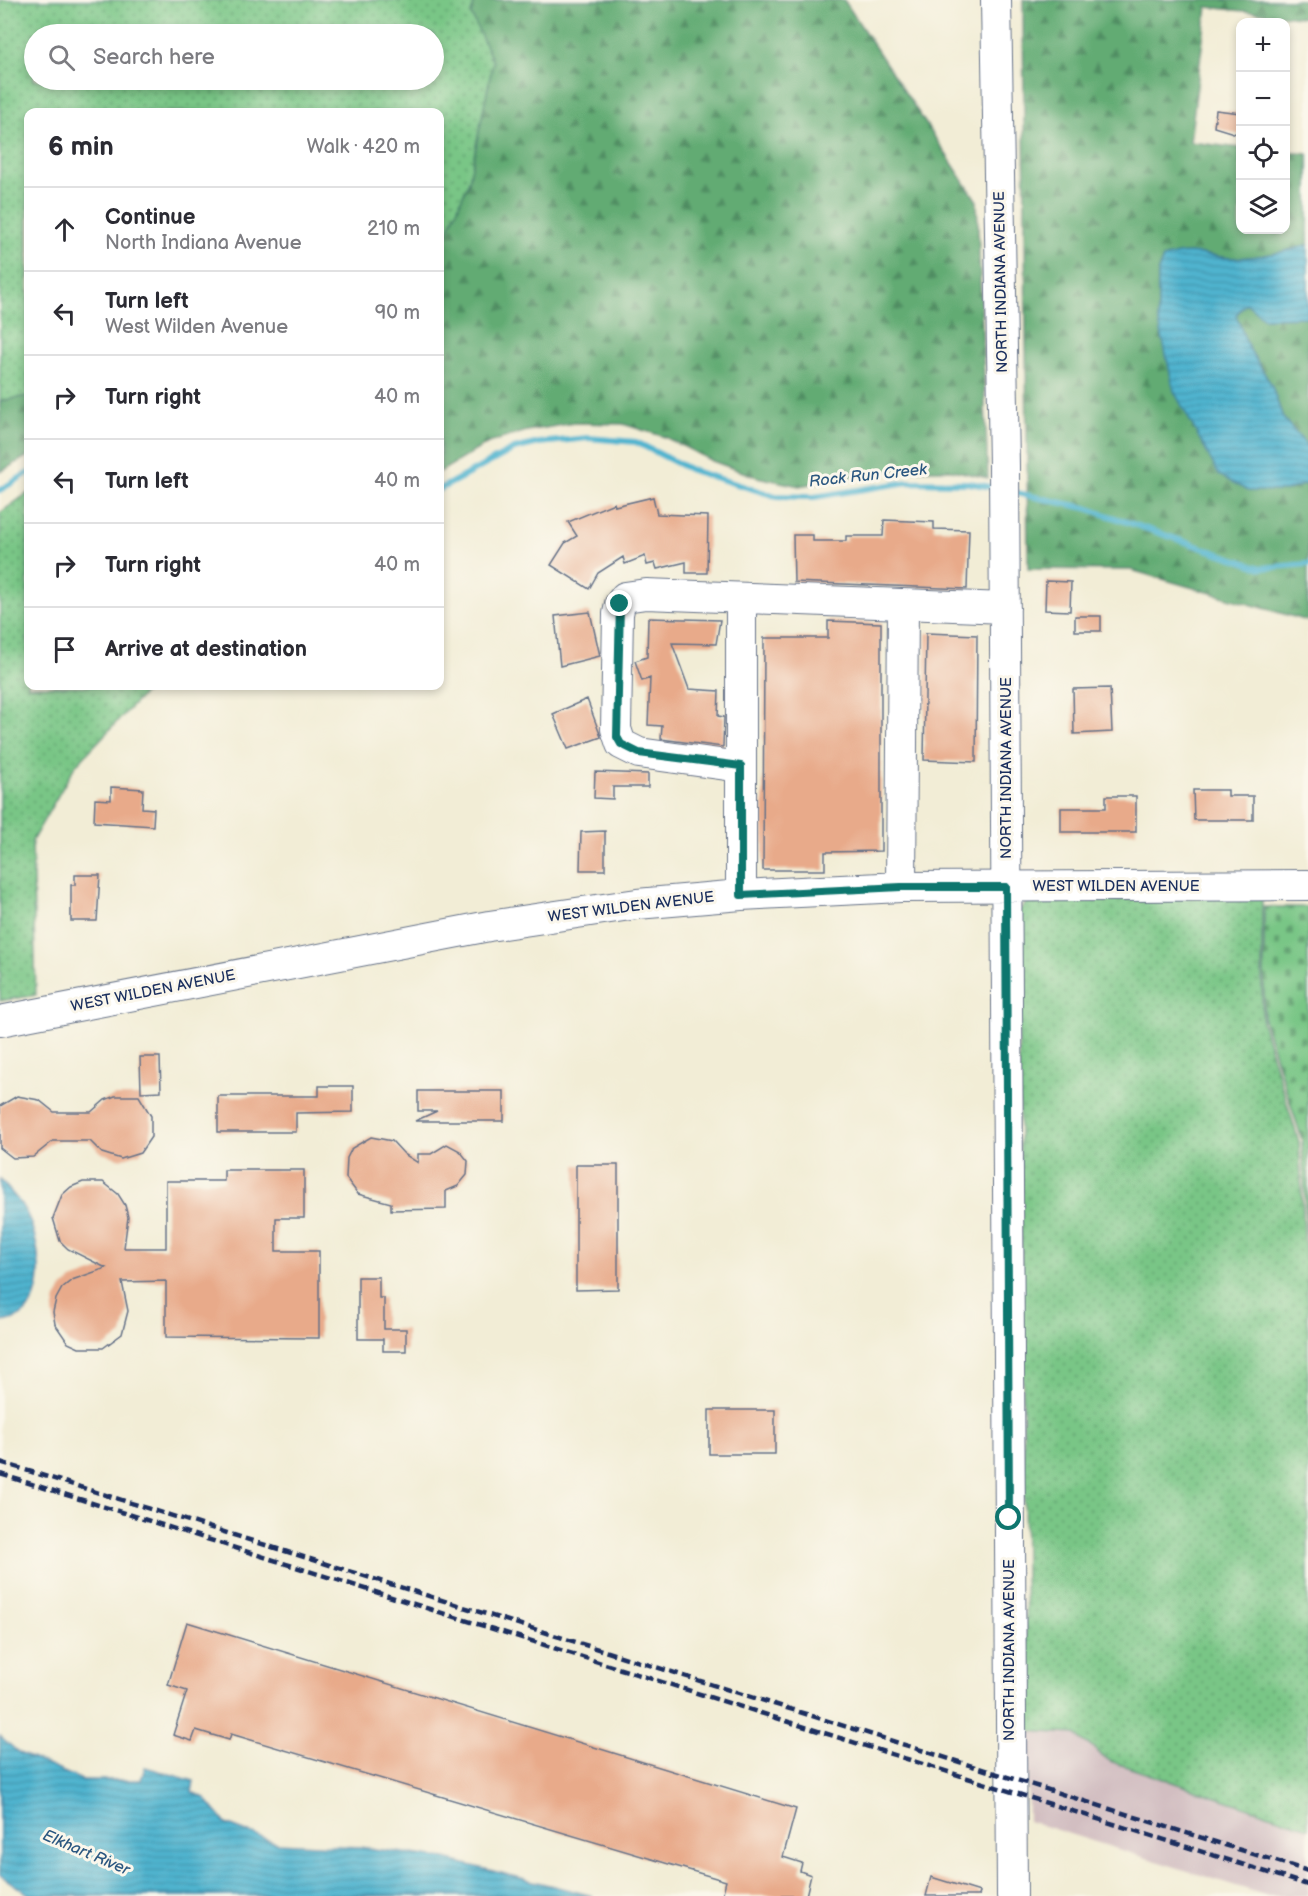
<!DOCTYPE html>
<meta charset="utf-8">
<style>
body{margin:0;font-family:"Balsamiq Sans",sans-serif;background:#f7f7f7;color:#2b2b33}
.controls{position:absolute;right:18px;top:18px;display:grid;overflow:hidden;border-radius:12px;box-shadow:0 3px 9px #0003}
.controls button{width:54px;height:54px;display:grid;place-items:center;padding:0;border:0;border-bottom:2px solid #e1e1e2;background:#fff;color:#2b2b33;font:30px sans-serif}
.stop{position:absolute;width:18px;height:18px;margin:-14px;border:4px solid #0f766e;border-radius:50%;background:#fff}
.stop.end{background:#0f766e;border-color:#fff;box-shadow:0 2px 6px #0008}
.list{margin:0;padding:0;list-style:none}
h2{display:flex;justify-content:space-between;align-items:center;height:78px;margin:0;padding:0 24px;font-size:26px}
h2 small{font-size:20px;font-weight:400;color:#7c7c81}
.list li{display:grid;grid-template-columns:39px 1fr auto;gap:18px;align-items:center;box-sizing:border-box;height:84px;padding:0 24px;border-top:2px solid #e1e1e2}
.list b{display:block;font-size:22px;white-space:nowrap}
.list p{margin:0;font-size:20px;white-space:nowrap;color:#7c7c81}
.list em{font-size:20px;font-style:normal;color:#7c7c81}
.icon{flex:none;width:33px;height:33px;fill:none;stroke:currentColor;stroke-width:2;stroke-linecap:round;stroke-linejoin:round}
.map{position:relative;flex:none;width:1308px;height:1896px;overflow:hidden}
.search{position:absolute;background:#fff;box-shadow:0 3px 9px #0003;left:24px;top:24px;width:420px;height:66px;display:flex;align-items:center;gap:15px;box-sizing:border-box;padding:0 21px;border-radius:33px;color:#7c7c81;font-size:22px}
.panel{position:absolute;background:#fff;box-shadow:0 3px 9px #0003;left:24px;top:108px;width:420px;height:582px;border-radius:12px}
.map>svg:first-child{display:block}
.industrial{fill:#d2bec1}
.grass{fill:url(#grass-dots);stroke:#4a7a72;stroke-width:1.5;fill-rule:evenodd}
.forest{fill:url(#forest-firs);stroke:#3e6d68;stroke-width:1.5}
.cemetery{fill:url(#cemetery-stones);stroke:#4a7a72;stroke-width:1.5}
.water{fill:url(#water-rules);stroke:#367296;stroke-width:1.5}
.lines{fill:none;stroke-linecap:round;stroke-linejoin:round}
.stream{stroke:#50b4cf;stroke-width:6}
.building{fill:#e8aa8a}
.minor-casing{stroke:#667288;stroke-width:32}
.minor{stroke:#fff;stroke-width:30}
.rail{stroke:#1b2f5e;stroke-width:4.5;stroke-dasharray:9 4.5;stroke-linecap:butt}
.route{stroke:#0f766e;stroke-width:8}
.labels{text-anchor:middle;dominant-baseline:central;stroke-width:6;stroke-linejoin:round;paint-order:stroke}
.street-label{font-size:15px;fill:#1b2f5e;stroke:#fbf7ec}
.water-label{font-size:16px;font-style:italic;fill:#2b5780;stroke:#fbf7ec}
</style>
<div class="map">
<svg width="1308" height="1896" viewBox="0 0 1308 1896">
<defs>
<pattern id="grass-dots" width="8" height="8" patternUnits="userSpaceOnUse" patternTransform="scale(1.5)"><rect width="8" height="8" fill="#79c686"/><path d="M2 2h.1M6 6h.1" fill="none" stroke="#62a171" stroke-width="1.8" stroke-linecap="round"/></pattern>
<pattern id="forest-firs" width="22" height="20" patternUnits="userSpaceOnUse" patternTransform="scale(1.5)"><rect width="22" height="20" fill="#62ab73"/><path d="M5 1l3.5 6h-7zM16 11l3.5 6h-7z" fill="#508c62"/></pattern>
<pattern id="cemetery-stones" width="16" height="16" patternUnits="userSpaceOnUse" patternTransform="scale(1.5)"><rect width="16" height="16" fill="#79c686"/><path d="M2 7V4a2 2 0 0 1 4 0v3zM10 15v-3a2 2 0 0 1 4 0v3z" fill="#62a171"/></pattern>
<pattern id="water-rules" width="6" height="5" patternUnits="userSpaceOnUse" patternTransform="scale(1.5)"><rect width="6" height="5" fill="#50b4cf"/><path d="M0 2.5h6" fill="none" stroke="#4293ab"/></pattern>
</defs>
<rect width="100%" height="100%" fill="#fbf7ec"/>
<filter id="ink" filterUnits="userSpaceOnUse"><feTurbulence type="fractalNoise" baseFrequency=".0167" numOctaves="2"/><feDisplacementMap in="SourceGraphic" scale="12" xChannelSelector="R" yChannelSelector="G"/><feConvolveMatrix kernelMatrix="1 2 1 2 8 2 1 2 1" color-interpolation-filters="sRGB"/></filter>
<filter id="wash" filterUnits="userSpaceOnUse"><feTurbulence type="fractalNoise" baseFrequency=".008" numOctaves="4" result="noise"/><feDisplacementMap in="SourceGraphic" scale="24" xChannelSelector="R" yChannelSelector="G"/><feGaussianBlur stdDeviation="1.35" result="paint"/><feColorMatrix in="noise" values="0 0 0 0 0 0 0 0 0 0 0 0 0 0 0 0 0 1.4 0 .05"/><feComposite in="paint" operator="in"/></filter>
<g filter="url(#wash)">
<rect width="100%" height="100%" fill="#f2edd6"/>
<path class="industrial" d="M 1027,1731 L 1074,1734 L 1110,1761 L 1308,1828 L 1308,1896 L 1268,1896 L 1028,1821 Z"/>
<path class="grass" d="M 0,0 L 511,0 L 477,183 L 440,275 L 440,112 L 28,112 L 28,403 L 0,408 ZM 34,34 L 434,34 L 434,80 L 34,80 Z
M 28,493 L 28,686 L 151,686 L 75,766 L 32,841 L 36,995 L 0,1001 L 0,513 Z
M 1262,897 L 1262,1022 L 1299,1142 L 1308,1305 L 1308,1828 L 1110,1761 L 1074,1734 L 1027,1731 L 1017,912 L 1030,900 Z"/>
<path class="forest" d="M 475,0 L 844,0 L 977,201 L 988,478 L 952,470 L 894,470 L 799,486 L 757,477 L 712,461 L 665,437 L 623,424 L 574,423 L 527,431 L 488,443 L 440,472 L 440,250 L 469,181 L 493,62 L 471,14 Z
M 1023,0 L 1308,0 L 1308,18 L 1207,7 L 1190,142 L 1240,148 L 1240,230 L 1286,230 L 1286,152 L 1308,154 L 1308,245 C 1285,252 1257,258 1233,258 C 1203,257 1195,248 1163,258 L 1158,272 L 1158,318 L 1285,491 L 1308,483 L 1308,621 L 1131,570 L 1028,569 Z
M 1246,303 L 1264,318 L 1308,317 L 1308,447 L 1283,418 L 1271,384 L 1248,347 L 1236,315 Z
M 28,396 L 28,456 L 0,472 L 0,401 Z"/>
<path class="cemetery" d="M 1264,907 L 1308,907 L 1308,1262 L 1302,1140 L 1264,1021 Z"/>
<path class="water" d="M 1308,245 L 1308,317 L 1264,318 L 1246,303 L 1236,315 L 1248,347 L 1271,384 L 1283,418 L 1308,447 L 1308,483 L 1285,491 L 1248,491 L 1219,475 L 1174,391 L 1158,318 L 1158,272 L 1163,258 C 1195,248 1202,257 1233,258 C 1257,258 1285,252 1308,245 Z
M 0,1179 C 11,1193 24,1204 30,1221 C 42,1253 50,1319 0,1322 Z
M 0,1736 L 19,1753 L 82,1780 L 141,1780 L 145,1767 L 194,1781 L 192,1792 L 205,1798 L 226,1824 L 276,1843 L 359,1847 L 441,1858 L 593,1896 L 31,1896 L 0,1875 Z"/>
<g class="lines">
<path class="stream" d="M 440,489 L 514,449 L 539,443 L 588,438 L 636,442 L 691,470 L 775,496 L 814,497 L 908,482 L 970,483 L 996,488
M 0,490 L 28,473
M 1012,492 L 1086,508 L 1261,568 L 1308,564"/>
</g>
<g id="blocks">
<path class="building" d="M 1216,110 L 1240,113 L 1240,135 L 1214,127 Z
M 653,497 L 657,514 L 708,516 L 707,573 L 686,573 L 686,562 L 657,569 L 655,563 L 647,565 L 645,556 L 625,564 L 623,557 L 598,573 L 589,589 L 551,565 L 565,543 L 577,536 L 568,522 L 614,503 L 615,506 Z
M 884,520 L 934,522 L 934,529 L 969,530 L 967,589 L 794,582 L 793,535 L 813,535 L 813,541 L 846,541 L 846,536 L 883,536 Z
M 1046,581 L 1071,582 L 1070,611 L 1045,610 Z
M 590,612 L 600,656 L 560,666 L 555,616 Z
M 1075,616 L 1101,616 L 1101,631 L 1075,631 Z
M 648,618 L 720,620 L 716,644 L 672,643 L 689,689 L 719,691 L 718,716 L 724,717 L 723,747 L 661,739 L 662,726 L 648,725 L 650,678 L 642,681 L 635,661 L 647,657 Z
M 828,621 L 881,623 L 881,851 L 825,852 L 825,870 L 763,870 L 764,638 L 828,638 Z
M 926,633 L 977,635 L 976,762 L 924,760 Z
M 1110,688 L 1112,732 L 1074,734 L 1073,689 Z
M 587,699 L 601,737 L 568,749 L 553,714 Z
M 595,772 L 648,774 L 648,787 L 613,787 L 613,799 L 594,798 Z
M 111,787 L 143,789 L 142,808 L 154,809 L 153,826 L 94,822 L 95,799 L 111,800 Z
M 1193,790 L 1228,790 L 1228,796 L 1253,796 L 1253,820 L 1194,820 Z
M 1106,796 L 1136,796 L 1136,832 L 1061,832 L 1061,808 L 1106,808 Z
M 605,831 L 605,870 L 580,870 L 581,832 Z
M 75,875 L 100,875 L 97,921 L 71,921 L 71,885 L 75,885 Z
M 140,1057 L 160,1057 L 161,1091 L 141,1092 Z
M 319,1086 L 353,1086 L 353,1112 L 296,1113 L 296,1132 L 218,1132 L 218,1096 L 319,1096 Z
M 418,1091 L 504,1091 L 504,1121 L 415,1121 L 437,1111 L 418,1111 Z
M 17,1096 L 39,1100 L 54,1112 L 91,1112 L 105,1100 L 115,1096 L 139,1096 L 151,1116 L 151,1137 L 140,1153 L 121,1159 L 102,1153 L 90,1141 L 53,1141 L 33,1157 L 13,1158 L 0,1148 L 0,1106 Z
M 371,1137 L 392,1141 L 404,1154 L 418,1163 L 418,1154 L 431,1154 L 447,1144 L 460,1151 L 468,1161 L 467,1175 L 458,1186 L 446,1191 L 446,1209 L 391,1210 L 391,1203 L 358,1194 L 346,1178 L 347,1158 L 352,1148 Z
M 576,1165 L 618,1165 L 618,1289 L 576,1290 Z
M 224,1170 L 304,1170 L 304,1218 L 276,1218 L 276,1251 L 319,1251 L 319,1338 L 166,1337 L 166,1281 L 122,1282 L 128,1311 L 122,1334 L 103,1348 L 79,1348 L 68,1343 L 55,1324 L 53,1312 L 56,1299 L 62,1288 L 72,1280 L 106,1268 L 68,1249 L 60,1241 L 53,1218 L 62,1195 L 71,1187 L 83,1182 L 103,1182 L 118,1194 L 125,1205 L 128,1217 L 124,1248 L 166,1248 L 166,1181 L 224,1181 Z
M 358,1277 L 379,1277 L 379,1298 L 384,1298 L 384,1329 L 406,1329 L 406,1351 L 383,1351 L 383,1339 L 358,1339 Z
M 709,1410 L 775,1410 L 775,1454 L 709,1454 Z
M 187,1622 L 796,1809 L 783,1857 L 802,1863 L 800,1871 L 811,1875 L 806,1896 L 722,1896 L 726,1881 L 231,1734 L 229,1740 L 196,1730 L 192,1741 L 173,1735 L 187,1691 L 168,1685 Z
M 931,1877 L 980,1892 L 979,1896 L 926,1896 Z"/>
</g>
</g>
<g filter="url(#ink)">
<use href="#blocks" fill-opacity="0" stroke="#667288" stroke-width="1.5"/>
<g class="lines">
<g class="minor-casing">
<path id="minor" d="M 996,0 L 1004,466 L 1012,1896
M 741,598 L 741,895
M 741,767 L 639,753 L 621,744 L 616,729 L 618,614 L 620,604 L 625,597 L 646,594 L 1005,608
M 901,887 L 903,605
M 0,1021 L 489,926 L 637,904 L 741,895 L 901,887 L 1308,885"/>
</g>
<use href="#minor" class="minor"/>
<path class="rail" d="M 0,1462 L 1308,1871
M 0,1474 L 1308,1885"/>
</g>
</g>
<g class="lines" filter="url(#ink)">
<path class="route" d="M 620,604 L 617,737 L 621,744 L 639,753 L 741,766 L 741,895 L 901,887 L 1006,887 L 1009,1518"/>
</g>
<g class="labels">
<g class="street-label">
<text transform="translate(1001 282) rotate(-91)">NORTH INDIANA AVENUE</text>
<text transform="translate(1006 768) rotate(-90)">NORTH INDIANA AVENUE</text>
<text x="1116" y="886">WEST WILDEN AVENUE</text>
<text transform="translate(631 907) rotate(-7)">WEST WILDEN AVENUE</text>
<text transform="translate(153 991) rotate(-11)">WEST WILDEN AVENUE</text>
<text transform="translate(1009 1650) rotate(-90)">NORTH INDIANA AVENUE</text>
</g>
<g class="water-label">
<text transform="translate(868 476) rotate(-6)">Rock Run Creek</text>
<text transform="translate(86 1853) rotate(23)">Elkhart River</text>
</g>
</g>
</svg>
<div class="controls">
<button>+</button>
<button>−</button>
<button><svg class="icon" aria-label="locate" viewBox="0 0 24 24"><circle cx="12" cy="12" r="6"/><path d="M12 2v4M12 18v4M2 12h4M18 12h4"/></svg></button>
<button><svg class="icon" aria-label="layers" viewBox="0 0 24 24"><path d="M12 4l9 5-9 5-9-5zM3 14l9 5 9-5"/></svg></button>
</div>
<div class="stop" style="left:1009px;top:1518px"></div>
<div class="stop end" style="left:620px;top:604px"></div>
<div class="search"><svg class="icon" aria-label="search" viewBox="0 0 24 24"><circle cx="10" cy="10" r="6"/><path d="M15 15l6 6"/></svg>Search here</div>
<section class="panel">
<h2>6 min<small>Walk · 420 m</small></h2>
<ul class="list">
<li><svg class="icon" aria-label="ahead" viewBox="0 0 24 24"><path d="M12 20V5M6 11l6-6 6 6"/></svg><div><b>Continue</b><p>North Indiana Avenue</p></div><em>210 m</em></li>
<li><svg class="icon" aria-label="left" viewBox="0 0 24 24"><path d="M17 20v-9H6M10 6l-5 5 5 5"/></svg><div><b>Turn left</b><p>West Wilden Avenue</p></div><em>90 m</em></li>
<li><svg class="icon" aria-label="right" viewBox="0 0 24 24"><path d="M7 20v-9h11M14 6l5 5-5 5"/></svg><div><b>Turn right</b></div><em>40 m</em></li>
<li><svg class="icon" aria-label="left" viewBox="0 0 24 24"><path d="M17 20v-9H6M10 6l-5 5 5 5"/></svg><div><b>Turn left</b></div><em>40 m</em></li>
<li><svg class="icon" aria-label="right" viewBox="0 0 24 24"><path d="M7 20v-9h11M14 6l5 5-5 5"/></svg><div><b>Turn right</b></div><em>40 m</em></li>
<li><svg class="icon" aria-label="arrive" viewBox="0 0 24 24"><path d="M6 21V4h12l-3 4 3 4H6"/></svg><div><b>Arrive at destination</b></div></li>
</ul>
</section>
</div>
